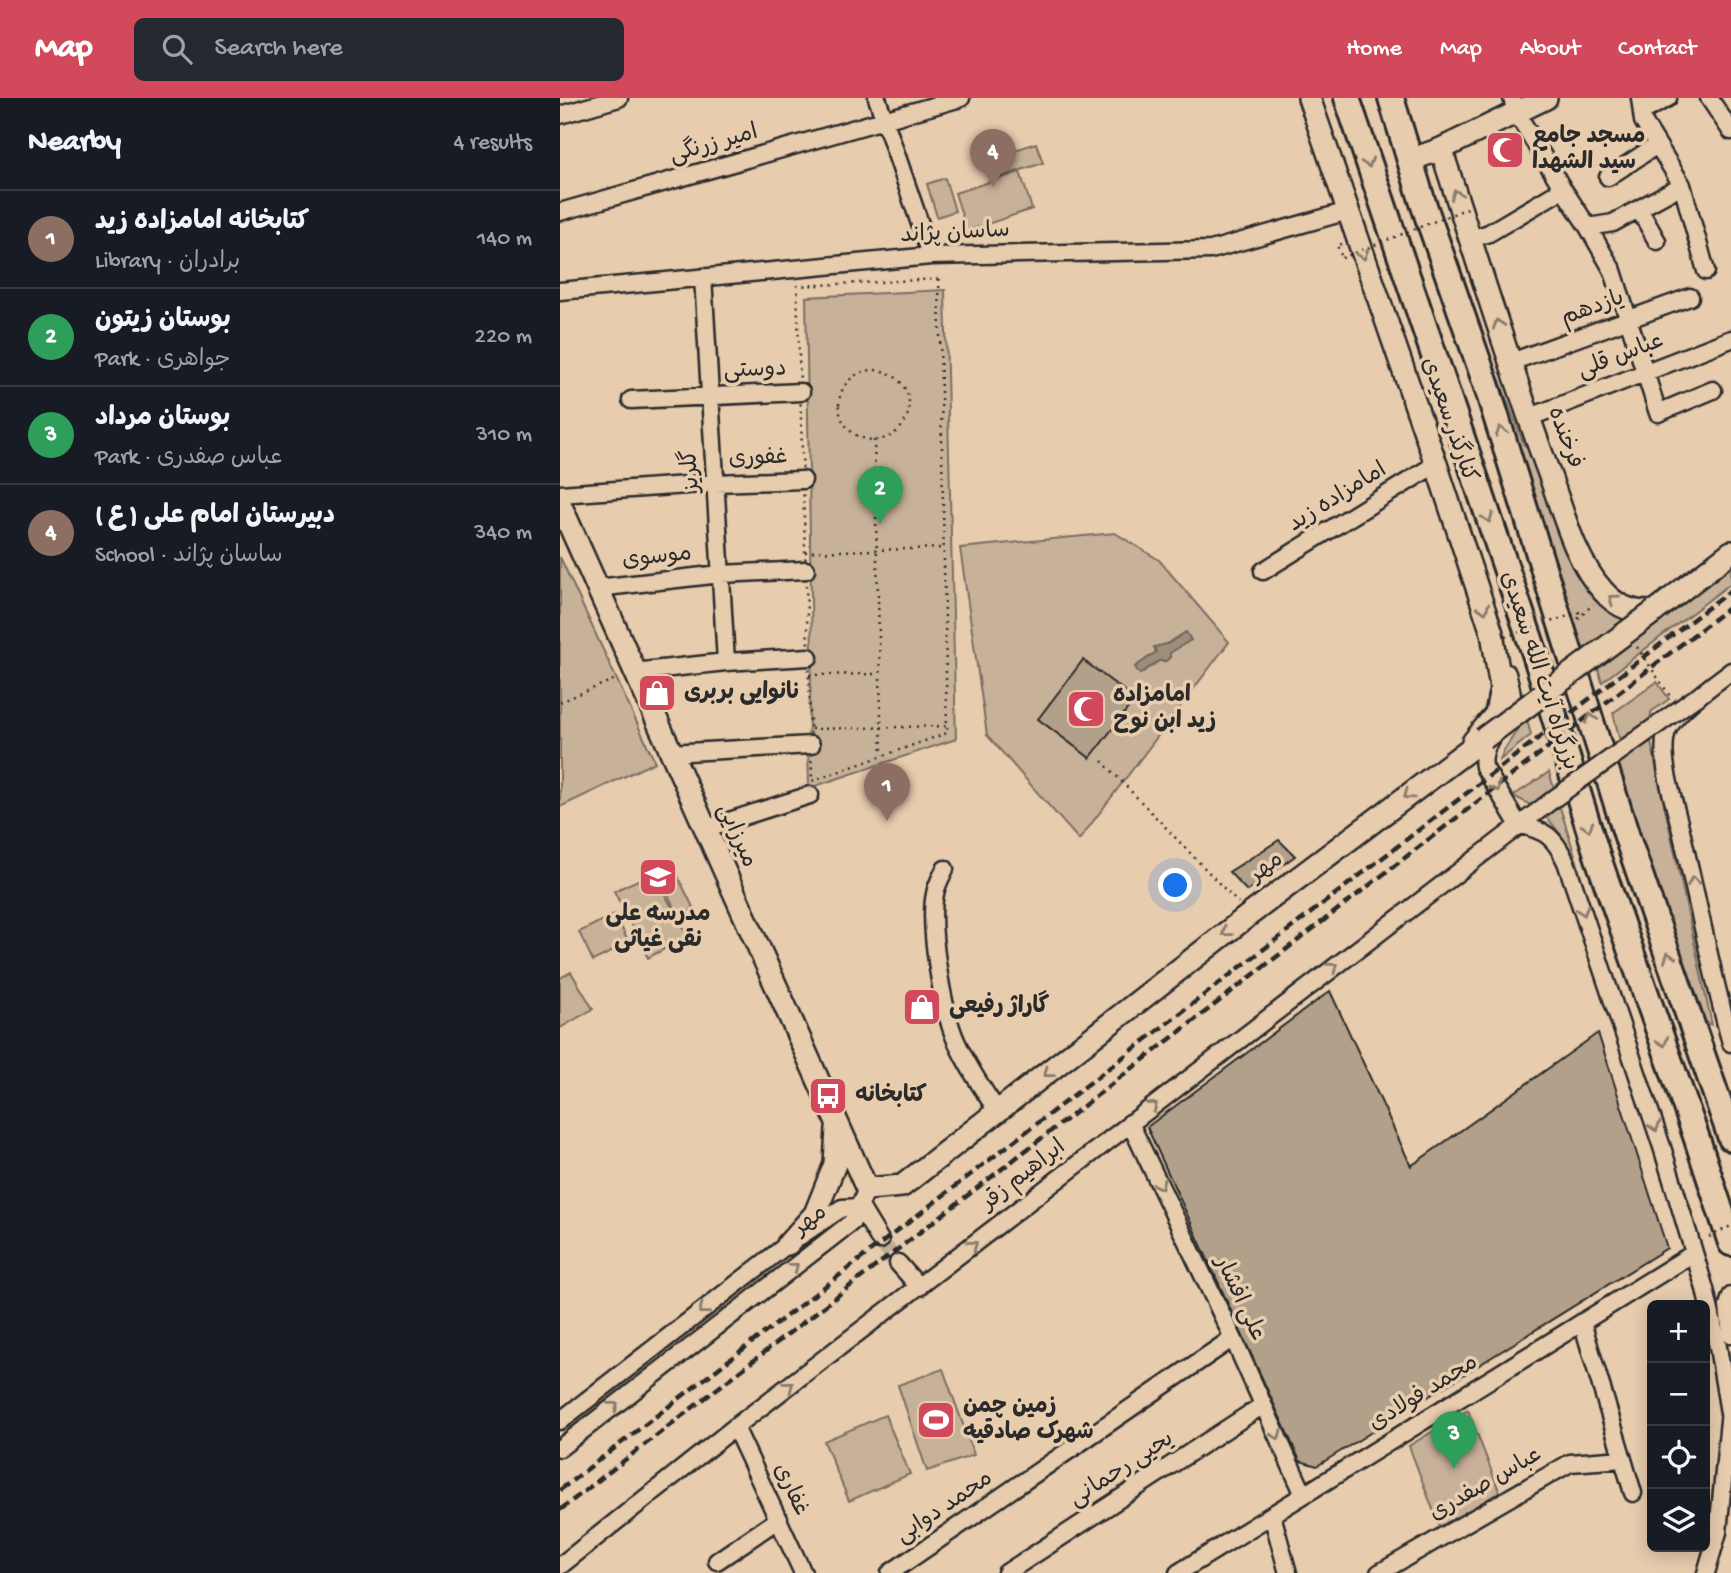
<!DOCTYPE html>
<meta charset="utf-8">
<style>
body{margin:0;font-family:"Gochi Hand","Playpen Sans Arabic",sans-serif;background:#242831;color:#f1f3f6}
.controls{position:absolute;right:21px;bottom:21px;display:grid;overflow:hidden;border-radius:10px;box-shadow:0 4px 18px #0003}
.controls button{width:63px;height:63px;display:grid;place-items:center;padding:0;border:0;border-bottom:2px solid #363941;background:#171b24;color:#f1f3f6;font:35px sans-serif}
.you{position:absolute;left:616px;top:788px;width:24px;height:24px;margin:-18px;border:5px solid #fff;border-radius:50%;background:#1a73e8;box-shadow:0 0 0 10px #1a73e833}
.badge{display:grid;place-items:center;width:46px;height:46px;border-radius:50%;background:#d1495b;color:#fff;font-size:23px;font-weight:700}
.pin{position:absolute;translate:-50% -58px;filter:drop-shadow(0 2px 4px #0008)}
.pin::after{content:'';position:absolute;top:37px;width:24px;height:21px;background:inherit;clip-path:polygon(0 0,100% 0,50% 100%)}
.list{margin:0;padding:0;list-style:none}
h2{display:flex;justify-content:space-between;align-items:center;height:91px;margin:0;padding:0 28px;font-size:30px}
h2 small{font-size:23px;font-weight:400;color:#9ea1a6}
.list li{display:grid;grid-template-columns:46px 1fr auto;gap:21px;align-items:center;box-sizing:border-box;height:98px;padding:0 28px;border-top:2px solid #363941}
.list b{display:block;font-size:26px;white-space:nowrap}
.list p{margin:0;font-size:23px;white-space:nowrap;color:#9ea1a6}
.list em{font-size:23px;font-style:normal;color:#9ea1a6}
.icon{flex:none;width:38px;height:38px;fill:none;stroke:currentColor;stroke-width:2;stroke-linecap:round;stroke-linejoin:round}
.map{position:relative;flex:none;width:1171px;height:1475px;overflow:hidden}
header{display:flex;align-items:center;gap:42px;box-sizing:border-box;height:98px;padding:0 35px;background:#d1495b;color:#fff}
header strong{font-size:33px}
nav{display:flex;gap:38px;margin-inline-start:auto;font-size:24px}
.search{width:490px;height:63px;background:#242831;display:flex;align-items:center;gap:18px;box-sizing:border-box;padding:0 24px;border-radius:10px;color:#9ea1a6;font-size:26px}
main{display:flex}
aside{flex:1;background:#171b24}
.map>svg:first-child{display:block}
.green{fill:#c8b199;stroke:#7a6e62;stroke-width:2}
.water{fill:#9d8d7a;stroke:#6f665a;stroke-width:2}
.building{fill:#b2a08a;stroke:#2b2b2b;stroke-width:2}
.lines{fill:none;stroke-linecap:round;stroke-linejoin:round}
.minor-tunnel{stroke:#c1ac94;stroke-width:16;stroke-dasharray:16 8;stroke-linecap:butt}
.minor-casing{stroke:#2b2b2b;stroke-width:21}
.major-casing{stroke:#2b2b2b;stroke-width:26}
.highway-casing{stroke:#2b2b2b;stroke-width:30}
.path{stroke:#2b2b2b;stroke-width:2.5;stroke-dasharray:2 5;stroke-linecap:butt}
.minor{stroke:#e7ccae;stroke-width:16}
.major{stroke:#e7ccae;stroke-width:21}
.highway{stroke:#e7ccae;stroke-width:24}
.rail{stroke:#2b2b2b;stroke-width:4.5;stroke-dasharray:10 5;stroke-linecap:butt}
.minor-bridge-casing{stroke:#2b2b2b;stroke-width:21;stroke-linecap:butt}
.major-bridge-casing{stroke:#2b2b2b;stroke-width:26;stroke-linecap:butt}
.path-bridge{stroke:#2b2b2b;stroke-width:2.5;stroke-dasharray:2 5;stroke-linecap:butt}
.minor-bridge{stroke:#e7ccae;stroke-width:16}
.major-bridge{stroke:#e7ccae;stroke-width:21}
.oneway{stroke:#897c6c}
.labels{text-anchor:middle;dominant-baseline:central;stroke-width:7;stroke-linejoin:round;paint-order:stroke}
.poi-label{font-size:23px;font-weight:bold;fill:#2b2b2b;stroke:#e7ccae;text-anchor:start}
.street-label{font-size:23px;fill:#2b2b2b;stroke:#e7ccae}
</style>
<header>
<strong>Map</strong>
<div class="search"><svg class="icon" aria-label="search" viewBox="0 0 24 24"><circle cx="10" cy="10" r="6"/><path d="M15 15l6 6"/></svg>Search here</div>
<nav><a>Home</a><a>Map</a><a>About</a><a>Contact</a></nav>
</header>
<main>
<aside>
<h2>Nearby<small>4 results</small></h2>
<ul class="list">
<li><span class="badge" style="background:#8d6e63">1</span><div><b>کتابخانه امامزاده زید</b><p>Library · برادران</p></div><em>140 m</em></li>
<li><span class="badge" style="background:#2e9e5b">2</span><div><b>بوستان زیتون</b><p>Park · جواهری</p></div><em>220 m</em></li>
<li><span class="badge" style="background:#2e9e5b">3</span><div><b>بوستان مرداد</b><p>Park · عباس صفدری</p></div><em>310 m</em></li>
<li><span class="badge" style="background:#8d6e63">4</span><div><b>دبیرستان امام علی ( ع )</b><p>School · ساسان پژاند</p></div><em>340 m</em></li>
</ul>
</aside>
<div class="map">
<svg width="1171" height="1475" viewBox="0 0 1171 1475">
<rect width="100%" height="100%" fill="#e7ccae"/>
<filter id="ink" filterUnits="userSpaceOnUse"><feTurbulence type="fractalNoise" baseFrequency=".0143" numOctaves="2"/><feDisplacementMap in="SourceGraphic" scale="14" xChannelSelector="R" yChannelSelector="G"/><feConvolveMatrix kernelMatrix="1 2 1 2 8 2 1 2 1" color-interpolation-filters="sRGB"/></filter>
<g filter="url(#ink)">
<path class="green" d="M 476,45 L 483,65 L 436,80 L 429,61 Z
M 460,74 L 472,111 L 407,133 L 395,95 Z
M 385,80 L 395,113 L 377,119 L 367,86 Z
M 385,192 L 396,641 L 249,690 L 248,646 L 252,558 L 246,199 Z
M 939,280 L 964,347 L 968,346 L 1036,498 L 1056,518 L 1066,519 L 1074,538 L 1171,464 L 1171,485 L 1042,584 L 1032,550 L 1024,553 L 953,349 Z
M 555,435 L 599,462 L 669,544 L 519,742 L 427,637 L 400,450 Z
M 0,459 L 95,664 L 0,709 Z
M 1097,584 L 1109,601 L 1091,614 L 1090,640 L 1152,927 L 1143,923 L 1091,772 L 1055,654 L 1062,651 L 1053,615 Z
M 966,618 L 971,637 L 940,662 L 943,654 Z
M 989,674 L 1019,770 C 1002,736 989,713 953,698 Z
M 93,775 L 128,838 L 88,860 L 54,793 Z
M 117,777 L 134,811 L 119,819 L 102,785 Z
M 55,816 L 69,845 L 33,863 L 19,834 Z
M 11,874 L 33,911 L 0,930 L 0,880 Z
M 383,1271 L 414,1357 L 367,1373 L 338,1287 Z
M 908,1312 L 940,1395 L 880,1430 L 849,1348 Z
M 325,1317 L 350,1376 L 289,1403 L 264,1343 Z"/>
<path class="water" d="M 626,534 L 631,542 L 610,555 L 610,559 L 606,563 L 599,563 L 580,576 L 575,569 L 596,554 L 594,549 L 607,546 Z"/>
<path class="building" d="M 523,562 L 575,601 L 530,660 L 478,621 Z
M 719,742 L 735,758 L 687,793 L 669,774 Z
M 770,893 L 851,1068 L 1038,935 L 1107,1150 L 757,1368 L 740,1363 L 587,1029 Z"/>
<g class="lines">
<path class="minor-tunnel" d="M 320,1142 L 338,1165"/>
<g class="minor-casing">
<path id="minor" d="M 317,0 L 371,158
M 952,0 L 956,14 L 1003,91 L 1028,129 L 1053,173 L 1098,315 L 1153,292
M 1080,0 L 1083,23 L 1122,87 L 1146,173
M 1149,0 L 1171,33
M 1082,14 L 1108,0
M 0,17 L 59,0
M 1048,79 L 1097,47
M 1079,111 L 1097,143
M 0,114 L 401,0
M 1028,129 L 1053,125 L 1122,87
M 911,141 L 929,135 L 1003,91
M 143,179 L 166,564
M 0,193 L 371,158 L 651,152 L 788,113
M 951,264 L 1130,199
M 71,302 L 241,294
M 968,320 L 1171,241
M 0,396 L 155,385 L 243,382
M 703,473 L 876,366
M 37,490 L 161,476 L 246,472
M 1171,573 C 1154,586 1112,615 1106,636 C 1099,665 1117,712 1123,741 C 1139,809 1152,877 1171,945
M 74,574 L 166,564 L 249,559
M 947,575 C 949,584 953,594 952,603 C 949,629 919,641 924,669 L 958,726 C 986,733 994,738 1006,764 L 1102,1049 L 1145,1191 L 1158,1249 L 1170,1321
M 110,655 L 251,647
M 144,731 L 250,697
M 385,771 C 381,779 376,788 375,796 C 368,828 383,915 397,945 C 408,969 423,992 438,1014
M 570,1025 L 673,1240 L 744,1397
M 300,1109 L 320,1142
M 338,1165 L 359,1189
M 1171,1198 L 1168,1208 L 1171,1237
M 1022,1224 L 1073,1395
M 0,1323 L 228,1146 L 282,1110 L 300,1109
M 175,1329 L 243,1475
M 0,1350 L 292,1124 L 307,1091
M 712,1417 L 728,1475
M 157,1463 L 219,1421
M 0,1468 L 175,1329 L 995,700
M 330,1475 L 673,1240
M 446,1475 L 703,1307
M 618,1475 L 1134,1155
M 819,1475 L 1010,1365 L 1063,1361
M 1146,1475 L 1158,1434 L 1170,1312"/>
</g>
<g class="major-casing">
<path id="major" d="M 749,0 L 876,366 L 932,535 L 941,590 L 936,616 L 913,644
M 881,51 C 917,160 950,271 990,378 C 1004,417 1015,462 1043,493 C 1057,509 1075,516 1095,513 L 1171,454
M 850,62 L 881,51 L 986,0
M 0,406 L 307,1091 L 342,1088 L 689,817 L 923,641
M 228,1146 L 255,1116 L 275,1066 L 277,1030"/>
</g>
<g class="highway-casing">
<path id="highway" d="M 787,0 L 976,559 L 1038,760 L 1136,1038 L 1171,1145
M 831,0 L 862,102 L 926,286 L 1068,742 L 1171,1040"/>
</g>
<path class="path" d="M 782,146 L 777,147 L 782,160
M 379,181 L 387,635 L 252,683 L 237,188 Z
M279 307a35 35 0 1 1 70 0a35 35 0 1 1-70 0Z
M 314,342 L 322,657
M 245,454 L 384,450
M 1018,521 L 1033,506
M 249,577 L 319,576
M 0,604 L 58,580
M 251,631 L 386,628
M 542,663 L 678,805"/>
<use href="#minor" class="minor"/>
<use href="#major" class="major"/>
<use href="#highway" class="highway"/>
<path class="rail" d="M 0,1392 L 1171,492
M 0,1412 L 1171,508"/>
<g class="minor-bridge-casing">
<path id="minor-bridge" d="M 995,700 L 1135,600"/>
</g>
<g class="major-bridge-casing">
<path id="major-bridge" d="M 923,641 L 1095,513"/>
</g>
<path class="path-bridge" d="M 782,160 L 913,108
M 945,539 L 1023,513
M 1077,549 L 1110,598
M 1149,1139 L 1171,1128"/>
<use href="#minor-bridge" class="minor-bridge"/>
<use href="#major-bridge" class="major-bridge"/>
</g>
<defs><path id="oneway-chevron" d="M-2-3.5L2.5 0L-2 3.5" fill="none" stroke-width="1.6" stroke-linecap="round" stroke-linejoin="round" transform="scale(1.75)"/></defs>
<g class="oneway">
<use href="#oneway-chevron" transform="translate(808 65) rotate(72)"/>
<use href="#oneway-chevron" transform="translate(896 96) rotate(-109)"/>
<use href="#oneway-chevron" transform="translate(803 157) rotate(71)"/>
<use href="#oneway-chevron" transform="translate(938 226) rotate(-108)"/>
<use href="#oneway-chevron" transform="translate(941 333) rotate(-107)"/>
<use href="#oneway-chevron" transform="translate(928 420) rotate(71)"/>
<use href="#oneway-chevron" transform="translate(1053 501) rotate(-143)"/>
<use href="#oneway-chevron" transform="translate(924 511) rotate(72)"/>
<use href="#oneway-chevron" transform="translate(1031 620) rotate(-107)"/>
<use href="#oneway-chevron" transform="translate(936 689) rotate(60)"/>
<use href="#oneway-chevron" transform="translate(848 697) rotate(143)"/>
<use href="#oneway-chevron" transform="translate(1028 729) rotate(73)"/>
<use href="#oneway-chevron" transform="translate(1133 783) rotate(-102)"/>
<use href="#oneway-chevron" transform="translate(1023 813) rotate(72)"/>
<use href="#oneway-chevron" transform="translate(666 834) rotate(142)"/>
<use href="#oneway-chevron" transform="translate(1109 859) rotate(-109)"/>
<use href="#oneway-chevron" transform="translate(773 869) rotate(-38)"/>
<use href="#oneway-chevron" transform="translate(1103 944) rotate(71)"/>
<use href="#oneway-chevron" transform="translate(488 975) rotate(142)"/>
<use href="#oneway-chevron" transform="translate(593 1008) rotate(-38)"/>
<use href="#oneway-chevron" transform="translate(1095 1029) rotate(72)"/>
<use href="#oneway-chevron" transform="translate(600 1087) rotate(64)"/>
<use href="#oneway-chevron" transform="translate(413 1147) rotate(-38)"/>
<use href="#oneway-chevron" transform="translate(234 1169) rotate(-38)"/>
<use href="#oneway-chevron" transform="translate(143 1212) rotate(142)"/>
<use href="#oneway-chevron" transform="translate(229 1288) rotate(-38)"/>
<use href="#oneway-chevron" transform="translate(54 1308) rotate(-38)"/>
<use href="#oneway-chevron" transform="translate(717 1337) rotate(66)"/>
</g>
</g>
<defs>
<g id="mosque-square" transform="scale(2.0125)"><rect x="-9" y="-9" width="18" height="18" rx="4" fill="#d1495b" stroke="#e7ccae"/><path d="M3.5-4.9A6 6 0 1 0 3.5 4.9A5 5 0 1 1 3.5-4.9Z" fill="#fff"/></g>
<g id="shop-square" transform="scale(2.0125)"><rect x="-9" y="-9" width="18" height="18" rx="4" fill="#d1495b" stroke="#e7ccae"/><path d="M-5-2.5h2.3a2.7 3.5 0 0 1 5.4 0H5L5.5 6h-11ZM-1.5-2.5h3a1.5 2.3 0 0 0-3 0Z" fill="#fff"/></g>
<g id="school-square" transform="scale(2.0125)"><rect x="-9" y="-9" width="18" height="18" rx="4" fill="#d1495b" stroke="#e7ccae"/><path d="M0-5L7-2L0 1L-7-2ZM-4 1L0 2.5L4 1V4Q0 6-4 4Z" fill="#fff"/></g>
<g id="bus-square" transform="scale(2.0125)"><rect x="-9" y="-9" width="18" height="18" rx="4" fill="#d1495b" stroke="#e7ccae"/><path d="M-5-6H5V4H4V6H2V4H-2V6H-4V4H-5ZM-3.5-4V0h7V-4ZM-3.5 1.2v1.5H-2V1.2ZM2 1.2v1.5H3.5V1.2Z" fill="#fff"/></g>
<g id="stadium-square" transform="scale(2.0125)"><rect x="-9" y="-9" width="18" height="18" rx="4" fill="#d1495b" stroke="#e7ccae"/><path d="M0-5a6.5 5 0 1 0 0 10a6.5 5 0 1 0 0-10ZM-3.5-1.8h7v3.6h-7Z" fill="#fff"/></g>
</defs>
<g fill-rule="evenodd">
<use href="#mosque-square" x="945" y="52"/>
<use href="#shop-square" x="97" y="595"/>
<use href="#mosque-square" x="526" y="611"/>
<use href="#school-square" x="98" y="779"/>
<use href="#shop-square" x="362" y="909"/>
<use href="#bus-square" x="268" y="998"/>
<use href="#stadium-square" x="376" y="1322"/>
</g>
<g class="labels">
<g class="poi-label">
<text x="972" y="39">مسجد جامع<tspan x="972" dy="26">سید الشهدا</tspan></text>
<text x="124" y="595">نانوایی بربری</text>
<text x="553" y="598">امامزاده<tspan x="553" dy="26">زید ابن نوح</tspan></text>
<text x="98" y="817" text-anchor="middle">مدرسه علی<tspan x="98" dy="26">نقی غیاثی</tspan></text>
<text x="389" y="909">گاراژ رفیعی</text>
<text x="295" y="998">کتابخانه</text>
<text x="403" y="1309">زمین چمن<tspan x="403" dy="26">شهرک صادقیه</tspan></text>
</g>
<g class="street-label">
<text transform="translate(154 47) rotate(-16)">امیر زرنگی</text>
<text transform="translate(395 136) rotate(-3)">ساسان پژاند</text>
<text transform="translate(1033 211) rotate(-20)">یازدهم</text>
<text transform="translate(1061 259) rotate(-21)">عباس قلی</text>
<text transform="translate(195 273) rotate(-2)">دوستی</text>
<text transform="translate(888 322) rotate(71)">کنارگذر سعیدی</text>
<text transform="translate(1004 340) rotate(70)">فرخنده</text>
<text transform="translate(198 361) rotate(-2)">غفوری</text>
<text transform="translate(132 373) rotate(-94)">گلریز</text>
<text transform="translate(778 400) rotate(-32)">امامزاده زید</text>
<text transform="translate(97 460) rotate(-6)">موسوی</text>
<text transform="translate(978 573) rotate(72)">بزرگراه آیت الله سعیدی</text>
<text transform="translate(176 738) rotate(66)">میرزایی</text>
<text transform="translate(707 770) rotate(-37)">مهر</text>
<text transform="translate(464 1078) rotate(-38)">ابراهیم زقر</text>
<text transform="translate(251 1123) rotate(-38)">مهر</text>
<text transform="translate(679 1201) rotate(65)">علی افشار</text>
<text transform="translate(864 1296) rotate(-32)">محمد فولادی</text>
<text transform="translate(562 1372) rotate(-33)">یحیی رحمانی</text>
<text transform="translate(926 1387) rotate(-30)">عباس صفدری</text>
<text transform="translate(230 1392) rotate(65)">غفاری</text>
<text transform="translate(385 1410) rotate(-34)">محمد دوابی</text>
</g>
</g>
</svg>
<div class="controls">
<button>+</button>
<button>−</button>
<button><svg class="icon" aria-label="locate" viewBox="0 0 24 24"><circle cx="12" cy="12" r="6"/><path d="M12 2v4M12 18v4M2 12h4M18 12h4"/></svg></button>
<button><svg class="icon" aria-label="layers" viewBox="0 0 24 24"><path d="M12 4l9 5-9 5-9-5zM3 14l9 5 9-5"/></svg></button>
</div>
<div class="you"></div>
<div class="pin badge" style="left:327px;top:723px;background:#8d6e63">1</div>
<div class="pin badge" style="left:320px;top:426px;background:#2e9e5b">2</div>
<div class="pin badge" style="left:894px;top:1371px;background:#2e9e5b">3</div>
<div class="pin badge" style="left:433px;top:89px;background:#8d6e63">4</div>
</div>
</main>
